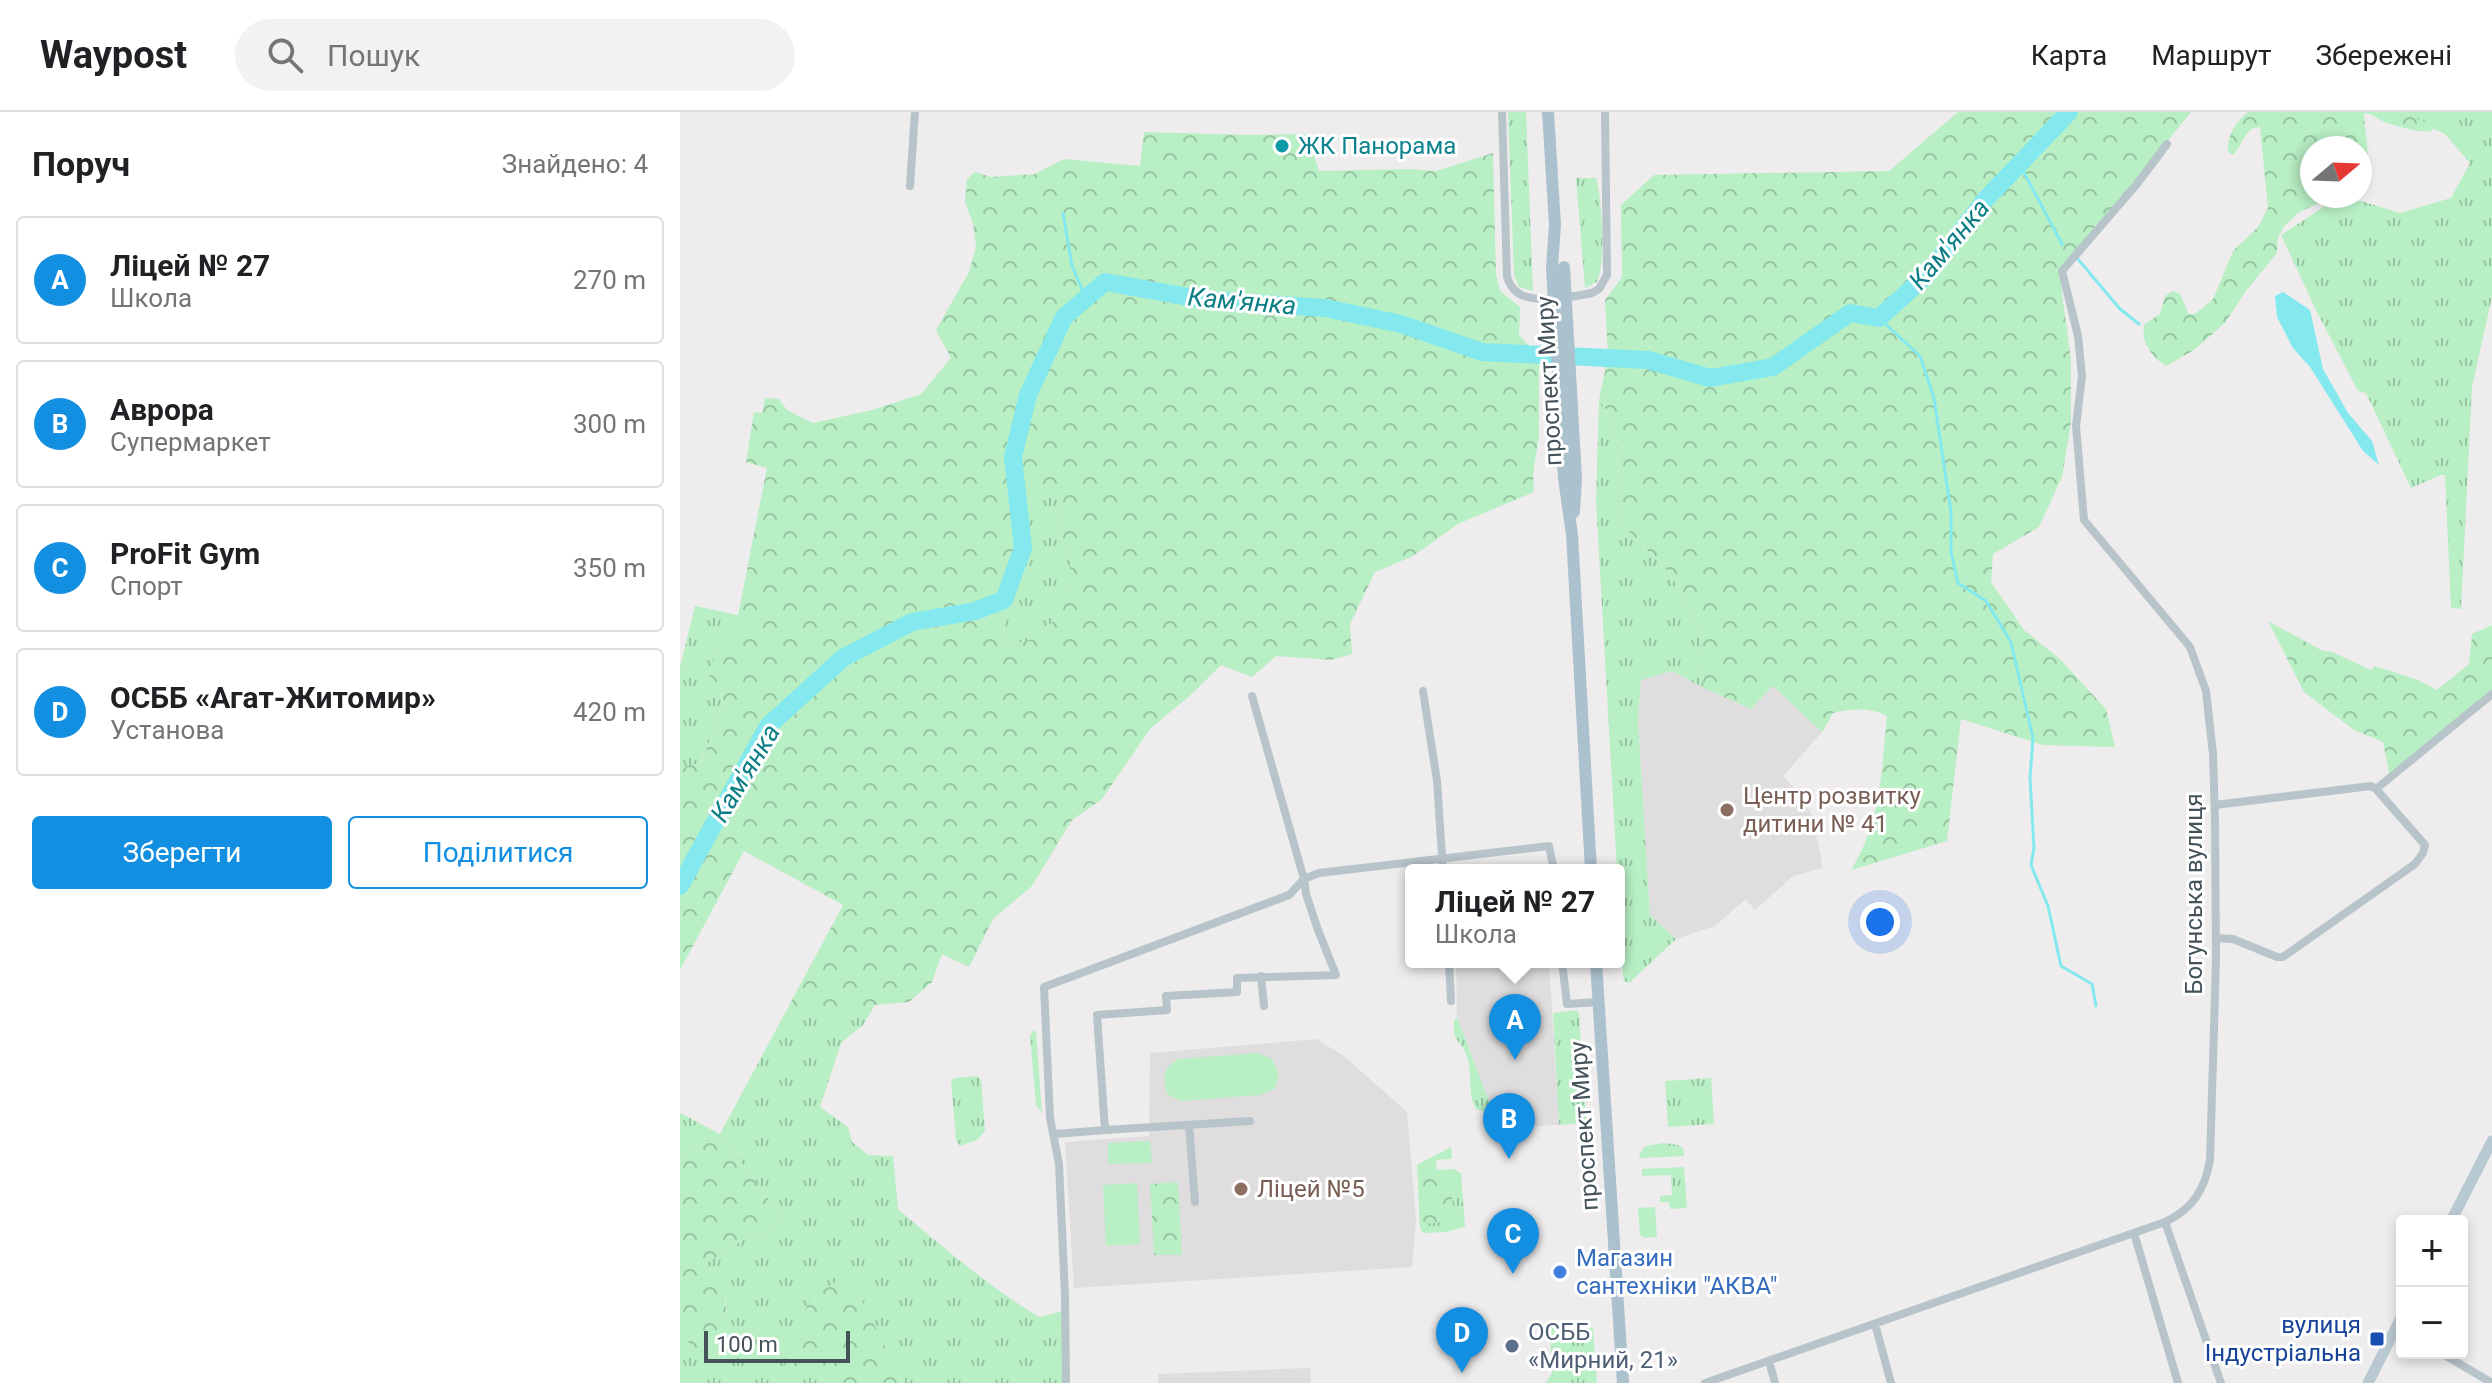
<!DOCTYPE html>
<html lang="uk">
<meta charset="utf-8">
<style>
body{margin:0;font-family:Roboto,sans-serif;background:#f2f2f2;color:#202124}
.controls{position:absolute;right:24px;bottom:24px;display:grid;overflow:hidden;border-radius:8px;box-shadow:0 4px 12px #0003}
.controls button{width:72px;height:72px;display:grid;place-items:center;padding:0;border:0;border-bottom:2px solid #e0e0e0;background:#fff;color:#202124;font:40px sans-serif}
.compass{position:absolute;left:1620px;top:24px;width:72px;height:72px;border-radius:50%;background:#fff;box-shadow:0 4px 12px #0003;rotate:71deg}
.scale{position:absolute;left:24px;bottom:20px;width:146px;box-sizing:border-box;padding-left:8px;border:4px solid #44535a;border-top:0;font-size:22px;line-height:28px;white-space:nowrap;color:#44535a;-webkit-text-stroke:6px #fff;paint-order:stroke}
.you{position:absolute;left:1200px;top:810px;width:28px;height:28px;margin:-20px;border:6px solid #fff;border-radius:50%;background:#1a73e8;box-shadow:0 0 0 12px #1a73e833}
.badge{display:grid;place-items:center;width:52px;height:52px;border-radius:50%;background:#138fe2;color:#fff;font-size:26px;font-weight:700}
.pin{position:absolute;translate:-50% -66px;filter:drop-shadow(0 2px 4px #0008)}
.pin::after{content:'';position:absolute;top:42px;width:28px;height:24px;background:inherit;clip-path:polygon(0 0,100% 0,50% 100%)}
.popup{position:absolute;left:725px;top:752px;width:220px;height:104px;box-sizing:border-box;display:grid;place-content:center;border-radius:8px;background:#fff;filter:drop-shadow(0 2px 6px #0005);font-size:26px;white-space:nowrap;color:#757577}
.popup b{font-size:30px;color:#202124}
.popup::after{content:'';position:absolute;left:50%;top:100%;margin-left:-16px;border:16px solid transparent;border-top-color:#fff}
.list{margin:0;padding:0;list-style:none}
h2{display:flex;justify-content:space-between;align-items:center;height:104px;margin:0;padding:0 32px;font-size:34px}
h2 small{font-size:26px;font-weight:400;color:#757577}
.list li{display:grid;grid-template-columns:52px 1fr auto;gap:24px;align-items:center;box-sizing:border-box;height:128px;margin:0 16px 16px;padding:0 16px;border:2px solid #e0e0e0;border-radius:8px}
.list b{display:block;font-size:30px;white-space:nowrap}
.list p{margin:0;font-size:26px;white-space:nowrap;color:#757577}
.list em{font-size:26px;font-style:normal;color:#757577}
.actions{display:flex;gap:16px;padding:24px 32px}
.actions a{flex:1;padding:18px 0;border:2px solid #138fe2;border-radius:8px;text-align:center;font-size:28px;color:#138fe2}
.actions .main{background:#138fe2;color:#fff}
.icon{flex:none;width:44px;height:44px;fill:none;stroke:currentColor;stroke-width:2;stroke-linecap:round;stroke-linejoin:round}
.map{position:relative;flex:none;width:1812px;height:1271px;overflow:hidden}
header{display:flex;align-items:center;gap:48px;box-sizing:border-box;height:112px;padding:0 40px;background:#fff;border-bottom:2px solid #e0e0e0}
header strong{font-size:38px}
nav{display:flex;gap:44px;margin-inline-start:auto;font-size:28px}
.search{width:560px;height:72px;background:#f2f2f2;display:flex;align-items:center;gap:20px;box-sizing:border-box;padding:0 28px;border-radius:44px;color:#757577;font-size:30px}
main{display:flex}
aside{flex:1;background:#fff}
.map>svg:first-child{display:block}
.education{fill:#e0dddf}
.grass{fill:url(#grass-tufts)}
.forest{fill:url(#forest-crowns);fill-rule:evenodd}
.pitch{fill:#b8efc4}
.water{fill:#83e9ee}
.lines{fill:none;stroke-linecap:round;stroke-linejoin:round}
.stream{stroke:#83e9ee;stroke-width:3}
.river{stroke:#83e9ee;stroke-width:18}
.street{stroke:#b7c4ca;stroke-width:8}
.secondary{stroke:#b9c9d2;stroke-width:11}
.primary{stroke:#abc1cd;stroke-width:12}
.primary-bridge{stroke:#abc1cd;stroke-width:12}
.culture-dot{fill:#0f9aa8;stroke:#fff;stroke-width:3}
.education-dot{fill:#8d6e63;stroke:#fff;stroke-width:3}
.shop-dot{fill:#3f7fe0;stroke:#fff;stroke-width:3}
.transit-dot{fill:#1a4fb4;stroke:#fff;stroke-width:3}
.service-dot{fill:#5c6f8a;stroke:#fff;stroke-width:3}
.labels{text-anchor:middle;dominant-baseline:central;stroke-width:6;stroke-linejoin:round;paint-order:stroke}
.culture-label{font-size:24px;fill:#0d838f;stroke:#fff;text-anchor:start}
.street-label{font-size:24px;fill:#44535a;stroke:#fff}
.education-label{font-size:24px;fill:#785e54;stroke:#fff;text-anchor:start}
.shop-label{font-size:24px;fill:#366cbe;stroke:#fff;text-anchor:start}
.transit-label{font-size:24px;fill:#164399;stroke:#fff;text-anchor:end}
.service-label{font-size:24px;fill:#4e5e75;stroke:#fff;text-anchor:start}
.water-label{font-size:26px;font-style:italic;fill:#0a7e84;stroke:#fff}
</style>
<header>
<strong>Waypost</strong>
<div class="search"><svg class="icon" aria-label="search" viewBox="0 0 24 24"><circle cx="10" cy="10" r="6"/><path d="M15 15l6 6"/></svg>Пошук</div>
<nav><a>Карта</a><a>Маршрут</a><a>Збережені</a></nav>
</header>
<main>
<aside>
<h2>Поруч<small>Знайдено: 4</small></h2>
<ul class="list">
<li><span class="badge">A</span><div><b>Ліцей № 27</b><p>Школа</p></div><em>270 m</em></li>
<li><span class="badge">B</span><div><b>Аврора</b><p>Супермаркет</p></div><em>300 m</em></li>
<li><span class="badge">C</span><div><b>ProFit Gym</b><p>Спорт</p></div><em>350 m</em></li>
<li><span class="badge">D</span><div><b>ОСББ «Агат-Житомир»</b><p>Установа</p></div><em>420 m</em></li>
</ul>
<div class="actions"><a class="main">Зберегти</a><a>Поділитися</a></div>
</aside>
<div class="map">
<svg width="1812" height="1271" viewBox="0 0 1812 1271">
<defs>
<pattern id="grass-tufts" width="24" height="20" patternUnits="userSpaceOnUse" patternTransform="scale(2)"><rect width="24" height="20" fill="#b8efc4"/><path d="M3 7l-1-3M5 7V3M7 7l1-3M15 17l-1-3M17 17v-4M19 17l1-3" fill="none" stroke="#97c4a2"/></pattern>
<pattern id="forest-crowns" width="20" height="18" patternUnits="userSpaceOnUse" patternTransform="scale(2)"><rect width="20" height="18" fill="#b8efc4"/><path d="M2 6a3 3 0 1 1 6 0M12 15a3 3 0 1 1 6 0" fill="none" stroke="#97c4a2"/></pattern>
</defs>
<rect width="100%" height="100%" fill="#efeced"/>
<path class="education" d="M 992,559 L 1071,597 L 1093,574 L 1142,620 L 1103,664 L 1120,682 L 1138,714 L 1136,722 L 1143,756 L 1113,764 L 1075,798 L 1066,787 L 1035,814 L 996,827 L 970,803 L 958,609 L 961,567 Z
M 776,850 L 869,850 L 879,1013 L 811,1016 L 810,992 L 777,905 Z
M 636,927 L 664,944 L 727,1000 L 736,1107 L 732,1155 L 394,1176 L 385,1030 L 469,1024 L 470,941 Z
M 630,1256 L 631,1271 L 478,1271 L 478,1262 Z"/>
<path class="grass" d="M 828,0 L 846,0 L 853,179 L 839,175 L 834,163 Z
M 1713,0 L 1812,0 L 1812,185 L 1792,275 L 1781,497 L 1771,496 L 1765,363 L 1761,363 L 1731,376 L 1686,281 L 1678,279 L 1636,198 L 1601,123 L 1648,92 L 1681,89 L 1720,101 L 1771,86 L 1790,51 L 1765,22 Z
M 896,66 L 916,66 C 922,85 926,153 917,170 L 905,176 Z
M 919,288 L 935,310 L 941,412 L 989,460 L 1022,523 L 1024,576 L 992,559 L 961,568 L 958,609 L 970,803 L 996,827 L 949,871 L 944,869 L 943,864 L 939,758 L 937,758 L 916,389 Z
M 372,379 L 382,396 L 378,421 L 390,450 L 390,471 L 386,492 L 372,510 L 354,528 L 326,533 L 323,517 L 324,488 L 343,436 L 337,382 Z
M 15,494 L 58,503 L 63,513 L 35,542 L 43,580 L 37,613 L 20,651 L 0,657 L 0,555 Z
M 196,891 L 183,913 L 161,931 L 140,995 L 168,1015 L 172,1030 L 188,1043 L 213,1044 L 218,1097 C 264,1136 308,1174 359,1205 L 384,1199 L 386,1271 L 0,1271 L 0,1217 L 47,1208 L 46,1188 L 24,1153 L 67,1125 L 87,1122 L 102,1105 L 40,1023 L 0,1043 L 0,1001 L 40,1022 L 105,901 Z
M 897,898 L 899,902 L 906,1007 L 901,1011 L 879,1013 L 873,901 Z
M 777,905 L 810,992 L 811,1016 L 806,1015 L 805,1000 L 796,997 C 787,981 793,961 787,945 C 782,927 772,932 774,909 Z
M 354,918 L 356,920 L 362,1001 L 356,993 L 350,923 Z
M 297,964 L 301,968 L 305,1019 L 297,1028 L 280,1034 L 276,1028 L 271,969 L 274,966 Z
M 1031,966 L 1034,1012 L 988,1015 L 985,969 Z
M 984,1031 L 998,1033 L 1003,1036 L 1004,1044 L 960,1046 L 959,1043 L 965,1034 Z
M 771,1035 L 772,1047 L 756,1048 L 757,1058 L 773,1057 L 781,1061 L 785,1115 L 766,1120 L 743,1121 L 740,1116 L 737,1053 Z
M 1004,1055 L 1007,1096 L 990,1097 L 989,1090 L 980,1090 L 980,1084 L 992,1083 L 991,1063 L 962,1064 L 962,1057 Z
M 975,1095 L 977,1125 L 964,1126 L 960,1123 L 958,1096 Z
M 906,1213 L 913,1217 L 917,1271 L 866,1271 L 872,1261 L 870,1226 L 863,1219 L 863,1215 Z"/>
<path class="forest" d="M 1278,0 L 1511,0 L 1382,159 L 1382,182 L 1391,247 L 1391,311 L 1382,365 L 1359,415 L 1313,442 L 1311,470 L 1344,518 L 1380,547 L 1426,597 L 1435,635 L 1363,633 L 1281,607 L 1267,729 L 1171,758 C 1202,708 1201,661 1207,604 C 1188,595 1173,597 1153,601 L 1142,620 L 1093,574 L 1071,597 L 1024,576 L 1022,523 L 989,460 L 941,412 L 935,310 L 919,288 L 928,245 L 925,188 L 942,165 L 941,93 L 974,63 L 1209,59 Z
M 1568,0 L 1720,0 L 1750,12 L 1752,19 C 1744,22 1711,13 1702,9 C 1695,5 1692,2 1684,1 C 1684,24 1694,46 1680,67 L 1680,36 L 1632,36 L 1632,84 L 1653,84 L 1618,101 L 1604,114 L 1598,126 L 1597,141 L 1566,179 L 1545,211 L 1514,238 L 1486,254 C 1472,246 1459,228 1465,212 L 1480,202 L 1485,184 L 1493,179 L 1500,182 L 1509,202 L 1515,202 L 1533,187 L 1553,139 L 1578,115 L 1588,96 L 1580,15 C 1564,15 1563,34 1553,43 L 1548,40 C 1547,23 1555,11 1568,0 Z
M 464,20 L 569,23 L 627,22 L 639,59 L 730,57 L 756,59 L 813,41 L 816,162 L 820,179 L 840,195 L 839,223 L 859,245 L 859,324 L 853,362 L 854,380 L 778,412 L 733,444 L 695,460 L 670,512 L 672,542 L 651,548 L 596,544 L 572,565 L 541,553 L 513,581 L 470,617 L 422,687 L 392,708 L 352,774 L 313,807 L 289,855 L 262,842 L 252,870 L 229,890 L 105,901 L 163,793 L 64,739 L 0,858 L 0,657 L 21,650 L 37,613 L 43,581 L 28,571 L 35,542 L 62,513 L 58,503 L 87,356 L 66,350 L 74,300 L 82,301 L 85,286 L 99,287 L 107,298 L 133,311 L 192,298 L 241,282 L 271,246 L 256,218 L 289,160 L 296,135 L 293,112 L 285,90 L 287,67 L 295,60 L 311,65 L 355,62 L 384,47 L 460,54 ZM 372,380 L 382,396 L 378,421 L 390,450 L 390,471 L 385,492 L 372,510 L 354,527 L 326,533 L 323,517 L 324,488 L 343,436 L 337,382 Z
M 1588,509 L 1641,538 L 1652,540 L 1691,558 L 1695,554 L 1738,568 L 1757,578 L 1789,552 L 1792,522 L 1812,513 L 1812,582 L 1710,666 L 1703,630 L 1674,618 L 1624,580 Z
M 40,1023 L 102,1105 L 87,1122 L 67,1125 L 24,1153 C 44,1177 45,1175 47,1208 L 64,1224 L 52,1239 L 27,1246 L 11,1237 L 4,1217 L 0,1217 L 0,1043 Z
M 770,1062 L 774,1109 L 743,1112 L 741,1067 Z
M 498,1070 L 502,1143 L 474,1143 L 470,1072 Z
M 168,1162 L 224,1271 L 151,1271 L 133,1252 L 121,1271 L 97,1271 L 130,1186 Z"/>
<path class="pitch" d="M 577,941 L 592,947 L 599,962 L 595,977 L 580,983 L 501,989 L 488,983 C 482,965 482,958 498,947 Z
M 470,1029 L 472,1051 L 428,1052 L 428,1031 Z
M 457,1071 L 460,1132 L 426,1134 L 423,1073 Z"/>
<path class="water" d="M 1603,180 L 1630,198 L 1643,257 L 1668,301 L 1692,329 L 1699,353 L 1683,339 L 1630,255 L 1613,236 L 1597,205 L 1595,184 Z"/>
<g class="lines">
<path class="stream" d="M 1340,53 L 1382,132
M 383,101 L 392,154 L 406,186
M 1397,146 L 1440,197 L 1459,212
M 1199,206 L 1240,244 L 1254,286 L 1271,400 L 1271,440 L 1278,471 L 1306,489 L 1331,530 L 1353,626 L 1350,666 L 1354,736 L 1351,753 L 1368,794 L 1381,854 L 1412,872 L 1416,894"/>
<path class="river" d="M 0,774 L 88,614 L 163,546 L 232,510 L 295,499 L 324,488 L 343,436 L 333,345 L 348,283 L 384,205 L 425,170 L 525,188 L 645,196 L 721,212 L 802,240 L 968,248 L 1030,266 L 1093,255 L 1170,201 L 1199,206 L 1249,161 L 1305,88 L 1389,0"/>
<path class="street" d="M 822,0 L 827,165 C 830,174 835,181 844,184 C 860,190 895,185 912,181 L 919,177 L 927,163 L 925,0
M 230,74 L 235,0
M 743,579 L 757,669 L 763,758
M 1696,677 L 1812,582
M 1535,693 L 1691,674 L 1696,677
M 1536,826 L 1553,827 L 1597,845 L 1603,845 L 1735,752 L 1743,741 L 1745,733 L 1696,677
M 769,850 L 771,889
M 882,850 L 887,892
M 581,864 L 584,894
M 887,892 L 919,890
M 509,1013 L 515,1090
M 425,1018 L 570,1009
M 375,1022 L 425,1018 L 417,903 L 487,898 L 486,884 L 557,880 L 557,866 L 656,863 L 638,818 L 626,782 L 624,767 L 572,584
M 1485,1110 L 1541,1271
M 1454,1121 L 1498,1271
M 1195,1212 L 1211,1271
M 1761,1241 L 1812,1271
M 1089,1249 L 1095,1271
M 386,1271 L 385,1184 L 379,1052 L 370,1006 L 364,875 L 609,783 L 624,767 L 639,761 L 869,734 L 874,758
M 1025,1271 L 1485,1110 C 1513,1097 1525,1077 1530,1048 L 1536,848 L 1535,707 L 1533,642 L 1526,579 L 1510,535 L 1404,408 L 1396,314 L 1402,264 L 1398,224 L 1382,159 L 1457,72 L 1487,32"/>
<path class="secondary" d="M 1771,1109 L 1812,1029
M 1688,1271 L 1722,1204"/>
<path class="primary" d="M 868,0 L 875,113 L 872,156
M 884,366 L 892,423 L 911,758
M 894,400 L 896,367
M 916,850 L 943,1271"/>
<path class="primary-bridge" d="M 884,155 L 896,367
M 872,156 L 884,366"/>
</g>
<circle class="culture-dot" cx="602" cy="34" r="8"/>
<g class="education-dot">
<circle cx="1047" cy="698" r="8"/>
<circle cx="561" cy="1077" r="8"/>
</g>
<circle class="shop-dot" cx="880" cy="1160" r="8"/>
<rect class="transit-dot" x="1689" y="1219" width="16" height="16" rx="4"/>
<circle class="service-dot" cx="832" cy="1234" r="8"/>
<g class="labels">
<g class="culture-label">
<text x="618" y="34">ЖК Панорама</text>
</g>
<g class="street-label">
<text transform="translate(869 269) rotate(-93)">проспект Миру</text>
<text transform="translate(1514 782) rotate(-90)">Богунська вулиця</text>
<text transform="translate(904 1014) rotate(-94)">проспект Миру</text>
</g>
<g class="education-label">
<text x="1063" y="684">Центр розвитку<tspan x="1063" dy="28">дитини № 41</tspan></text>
<text x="577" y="1077">Ліцей №5</text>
</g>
<g class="shop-label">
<text x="896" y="1146">Магазин<tspan x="896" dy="28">сантехніки "АКВА"</tspan></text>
</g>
<g class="transit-label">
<text x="1681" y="1213">вулиця<tspan x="1681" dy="28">Індустріальна</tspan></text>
</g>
<g class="service-label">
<text x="848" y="1220">ОСББ<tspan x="848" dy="28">«Мирний, 21»</tspan></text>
</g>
<g class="water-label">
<text transform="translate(1269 132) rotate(-50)">Кам'янка</text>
<text transform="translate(562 189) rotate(5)">Кам'янка</text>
<text transform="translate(65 661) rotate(-59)">Кам'янка</text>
</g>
</g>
</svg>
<div class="controls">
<button>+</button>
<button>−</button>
</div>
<svg class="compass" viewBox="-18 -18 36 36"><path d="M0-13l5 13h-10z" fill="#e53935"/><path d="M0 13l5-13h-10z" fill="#757577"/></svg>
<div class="scale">100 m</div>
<div class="you"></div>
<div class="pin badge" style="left:835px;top:948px">A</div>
<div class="popup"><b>Ліцей № 27</b>Школа</div>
<div class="pin badge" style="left:829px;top:1047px">B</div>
<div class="pin badge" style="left:833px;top:1162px">C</div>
<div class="pin badge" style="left:782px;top:1261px">D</div>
</div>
</main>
